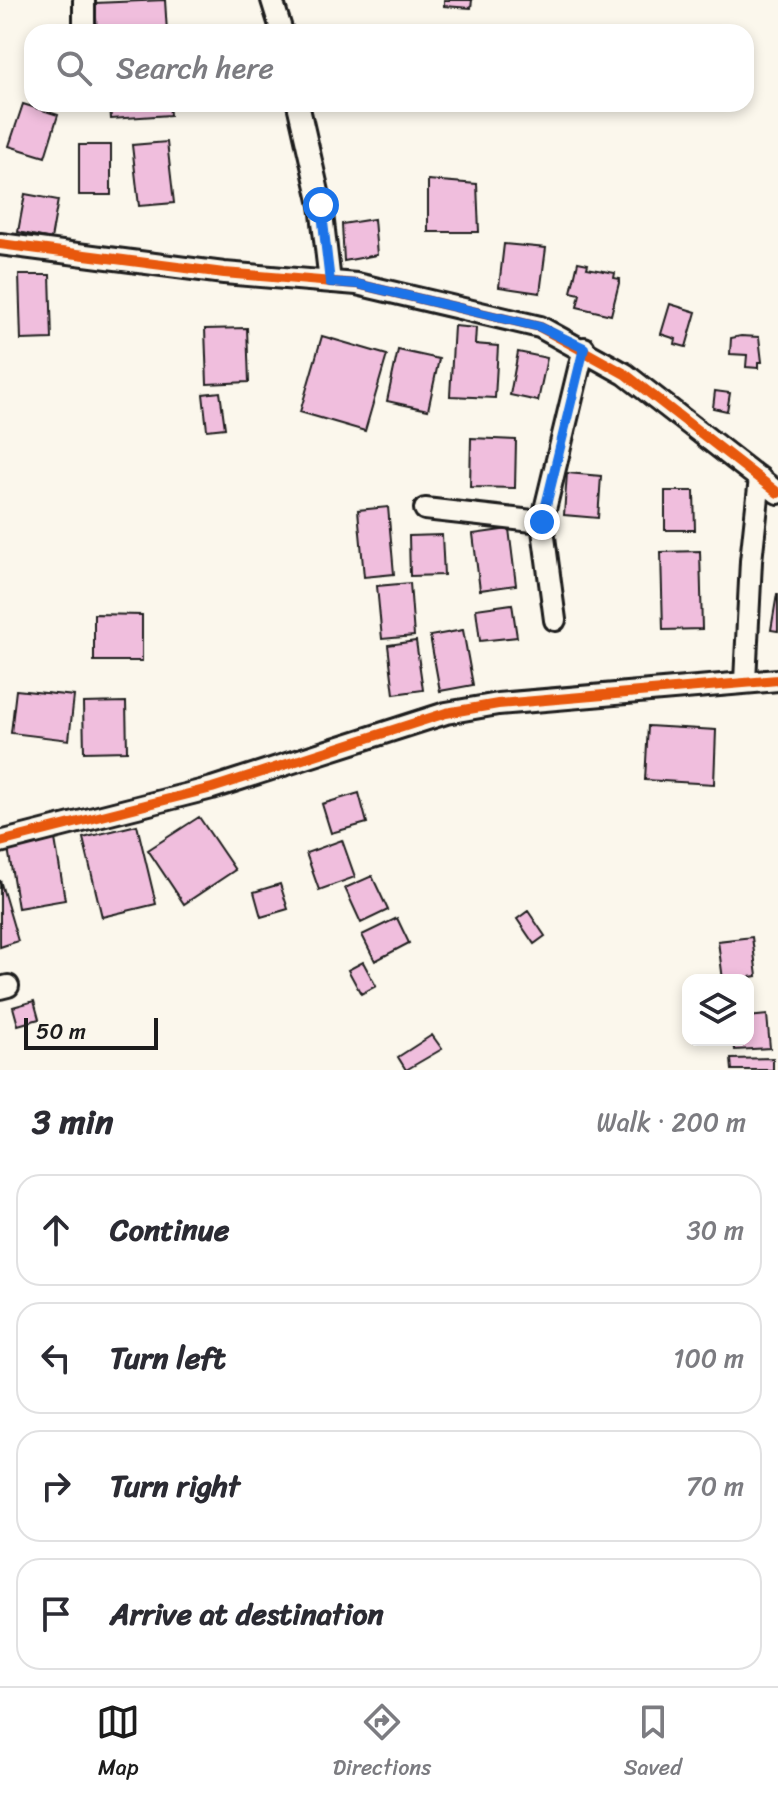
<!DOCTYPE html>
<meta charset="utf-8">
<style>
body{margin:0;font-family:Sriracha,sans-serif;background:#f2f2f3;color:#2b2b33}
.controls{position:absolute;right:24px;bottom:24px;display:grid;overflow:hidden;border-radius:16px;box-shadow:0 4px 12px #0003}
.controls button{width:72px;height:72px;display:grid;place-items:center;padding:0;border:0;border-bottom:2px solid #e1e1e2;background:#fff;color:#2b2b33;font:40px sans-serif}
.scale{position:absolute;left:24px;bottom:20px;width:134px;box-sizing:border-box;padding-left:8px;border:4px solid #1c1c1c;border-top:0;font-size:22px;line-height:28px;white-space:nowrap;color:#1c1c1c;-webkit-text-stroke:6px #fbf7ec;paint-order:stroke}
.stop{position:absolute;width:24px;height:24px;margin:-18px;border:6px solid #1a73e8;border-radius:50%;background:#fff}
.stop.end{background:#1a73e8;border-color:#fff;box-shadow:0 2px 8px #0008}
.list{margin:0;padding:0;list-style:none}
h2{display:flex;justify-content:space-between;align-items:center;height:104px;margin:0;padding:0 32px;font-size:34px}
h2 small{font-size:26px;font-weight:400;color:#7c7c81}
.list li{display:grid;grid-template-columns:52px 1fr auto;gap:24px;align-items:center;box-sizing:border-box;height:112px;margin:0 16px 16px;padding:0 16px;border:2px solid #e1e1e2;border-radius:24px}
.list b{display:block;font-size:30px;white-space:nowrap}
.list em{font-size:26px;font-style:normal;color:#7c7c81}
.icon{flex:none;width:44px;height:44px;fill:none;stroke:currentColor;stroke-width:2;stroke-linecap:round;stroke-linejoin:round}
.map{position:relative;flex:none;width:778px;height:1070px;overflow:hidden}
.search{position:absolute;background:#fff;box-shadow:0 4px 12px #0003;left:24px;right:24px;top:24px;height:88px;display:flex;align-items:center;gap:20px;box-sizing:border-box;padding:0 28px;border-radius:24px;color:#7c7c81;font-size:30px}
.sheet{height:616px;background:#fff}
nav{display:flex;justify-content:space-around;align-items:center;box-sizing:border-box;height:112px;border-top:2px solid #e1e1e2;background:#fff;font-size:22px;color:#7c7c81}
nav a{display:grid;justify-items:center;gap:4px}
nav .on{color:#1c1c1c}
.map>svg:first-child{display:block}
.building{fill:#f0bedd;stroke:#1c1c1c;stroke-width:2}
.lines{fill:none;stroke-linecap:round;stroke-linejoin:round}
.street-casing{stroke:#1c1c1c;stroke-width:26}
.street{stroke:#fbf7ec;stroke-width:20}
.cycleway-casing{stroke:#fbf7ec;stroke-width:15}
.cycleway{stroke:#e8590c;stroke-width:10}
.route{stroke:#1a73e8;stroke-width:10}
</style>
<div class="map">
<svg width="778" height="1070" viewBox="0 0 778 1070">
<rect width="100%" height="100%" fill="#fbf7ec"/>
<filter id="ink" filterUnits="userSpaceOnUse"><feTurbulence type="fractalNoise" baseFrequency=".0125" numOctaves="2"/><feDisplacementMap in="SourceGraphic" scale="16" xChannelSelector="R" yChannelSelector="G"/><feConvolveMatrix kernelMatrix="1 2 1 2 8 2 1 2 1" color-interpolation-filters="sRGB"/></filter>
<g filter="url(#ink)">
<path class="building" d="M 165,0 L 167,32 L 97,32 L 95,3 Z
M 444,0 L 472,0 L 471,8 L 444,6 Z
M 23,104 L 58,115 L 45,157 L 9,146 Z
M 110,104 L 169,104 L 170,115 L 111,119 Z
M 167,142 L 174,203 L 139,206 L 132,145 Z
M 79,145 L 111,145 L 111,195 L 79,195 Z
M 428,180 L 477,184 L 479,232 L 428,232 Z
M 25,194 L 58,200 L 51,239 L 18,232 Z
M 374,219 L 377,255 L 344,261 L 342,224 Z
M 504,244 L 546,248 L 540,293 L 499,287 Z
M 578,262 L 588,264 L 587,268 L 615,273 L 614,278 L 620,279 L 611,315 L 577,307 L 580,294 L 571,292 Z
M 19,275 L 50,275 L 52,339 L 21,340 Z
M 670,304 L 696,312 L 686,347 L 675,344 L 676,339 L 661,334 Z
M 454,326 L 476,328 L 475,344 L 498,346 L 495,398 L 450,396 Z
M 247,328 L 249,382 L 207,384 L 205,329 Z
M 322,336 L 387,355 L 365,431 L 300,412 Z
M 741,336 L 759,337 L 762,362 L 758,362 L 758,368 L 746,367 L 747,355 L 730,354 L 731,338 Z
M 398,350 L 439,359 L 428,410 L 387,401 Z
M 518,352 L 547,358 L 538,401 L 510,395 Z
M 715,391 L 730,393 L 727,411 L 713,408 Z
M 220,392 L 225,428 L 207,430 L 203,394 Z
M 471,438 L 516,440 L 515,488 L 470,487 Z
M 567,473 L 601,476 L 598,518 L 564,515 Z
M 665,491 L 694,491 L 695,530 L 665,530 Z
M 388,507 L 394,574 L 364,577 L 358,510 Z
M 509,529 L 516,585 L 480,590 L 473,534 Z
M 442,535 L 444,575 L 410,576 L 409,536 Z
M 700,551 L 702,629 L 663,630 L 661,552 Z
M 410,583 L 414,636 L 382,639 L 377,586 Z
M 777,594 L 778,594 L 778,631 L 771,630 Z
M 512,604 L 517,637 L 480,641 L 476,609 Z
M 94,614 L 142,615 L 142,661 L 94,661 Z
M 463,630 L 473,685 L 440,691 L 430,636 Z
M 416,641 L 423,690 L 394,694 L 388,645 Z
M 16,690 L 74,696 L 69,740 L 11,733 Z
M 126,702 L 127,751 L 84,752 L 83,703 Z
M 648,726 L 716,730 L 714,784 L 645,780 Z
M 359,793 L 367,823 L 331,833 L 322,804 Z
M 199,817 L 235,870 L 184,904 L 148,850 Z
M 137,825 L 156,904 L 102,917 L 83,838 Z
M 55,839 L 65,900 L 18,908 L 8,848 Z
M 342,840 L 355,877 L 319,890 L 306,853 Z
M 372,876 L 388,910 L 361,923 L 345,888 Z
M 0,880 L 18,941 L 0,947 Z
M 280,884 L 288,909 L 261,917 L 254,892 Z
M 528,911 L 545,936 L 534,944 L 517,919 Z
M 397,918 L 409,943 L 375,961 L 362,935 Z
M 752,937 L 757,976 L 723,980 L 718,941 Z
M 363,962 L 376,986 L 361,994 L 348,970 Z
M 34,1001 L 39,1019 L 18,1025 L 13,1007 Z
M 767,1015 L 770,1048 L 735,1050 L 734,1040 L 748,1040 L 748,1017 Z
M 432,1035 L 442,1049 L 406,1070 L 398,1057 Z
M 773,1058 L 773,1070 L 732,1070 L 731,1059 Z"/>
<g class="lines">
<g class="street-casing">
<path id="street" d="M 272,0 L 282,32
M 84,32 L 84,0
M 298,104 L 321,205 L 330,282
M 0,244 L 224,273 L 357,284 L 540,327 L 625,374 L 778,493
M 425,509 L 542,522
M 555,620 L 542,522 L 584,348
M 745,681 L 751,561 L 760,478
M 0,842 L 212,788 L 446,713 L 498,704 L 778,680
M 0,988 L 8,986"/>
</g>
<use href="#street" class="street"/>
<g class="cycleway-casing">
<path id="cycleway" d="M 0,244 L 224,273 L 357,284 L 540,327 L 625,374 L 778,493
M 0,842 L 212,788 L 446,713 L 498,704 L 778,680"/>
</g>
<use href="#cycleway" class="cycleway"/>
</g>
</g>
<g class="lines" filter="url(#ink)">
<path class="route" d="M 321,205 L 330,282 L 357,284 L 540,327 L 584,348 L 542,522"/>
</g>
</svg>
<div class="controls">
<button><svg class="icon" aria-label="layers" viewBox="0 0 24 24"><path d="M12 4l9 5-9 5-9-5zM3 14l9 5 9-5"/></svg></button>
</div>
<div class="scale">50 m</div>
<div class="stop" style="left:321px;top:205px"></div>
<div class="stop end" style="left:542px;top:522px"></div>
<div class="search"><svg class="icon" aria-label="search" viewBox="0 0 24 24"><circle cx="10" cy="10" r="6"/><path d="M15 15l6 6"/></svg>Search here</div>
</div>
<section class="sheet">
<h2>3 min<small>Walk · 200 m</small></h2>
<ul class="list">
<li><svg class="icon" aria-label="ahead" viewBox="0 0 24 24"><path d="M12 20V5M6 11l6-6 6 6"/></svg><div><b>Continue</b></div><em>30 m</em></li>
<li><svg class="icon" aria-label="left" viewBox="0 0 24 24"><path d="M17 20v-9H6M10 6l-5 5 5 5"/></svg><div><b>Turn left</b></div><em>100 m</em></li>
<li><svg class="icon" aria-label="right" viewBox="0 0 24 24"><path d="M7 20v-9h11M14 6l5 5-5 5"/></svg><div><b>Turn right</b></div><em>70 m</em></li>
<li><svg class="icon" aria-label="arrive" viewBox="0 0 24 24"><path d="M6 21V4h12l-3 4 3 4H6"/></svg><div><b>Arrive at destination</b></div></li>
</ul>
</section>
<nav>
<a class="on"><svg class="icon" aria-label="map" viewBox="0 0 24 24"><path d="M3 6l6-2 6 2 6-2v14l-6 2-6-2-6 2zM9 4v14M15 6v14"/></svg>Map</a>
<a><svg class="icon" aria-label="directions" viewBox="0 0 24 24"><path d="M12 3l9 9-9 9-9-9zM9 14v-3h6M13 9l2 2-2 2"/></svg>Directions</a>
<a><svg class="icon" aria-label="saved" viewBox="0 0 24 24"><path d="M7 4h10v16l-5-4-5 4z"/></svg>Saved</a>
</nav>
